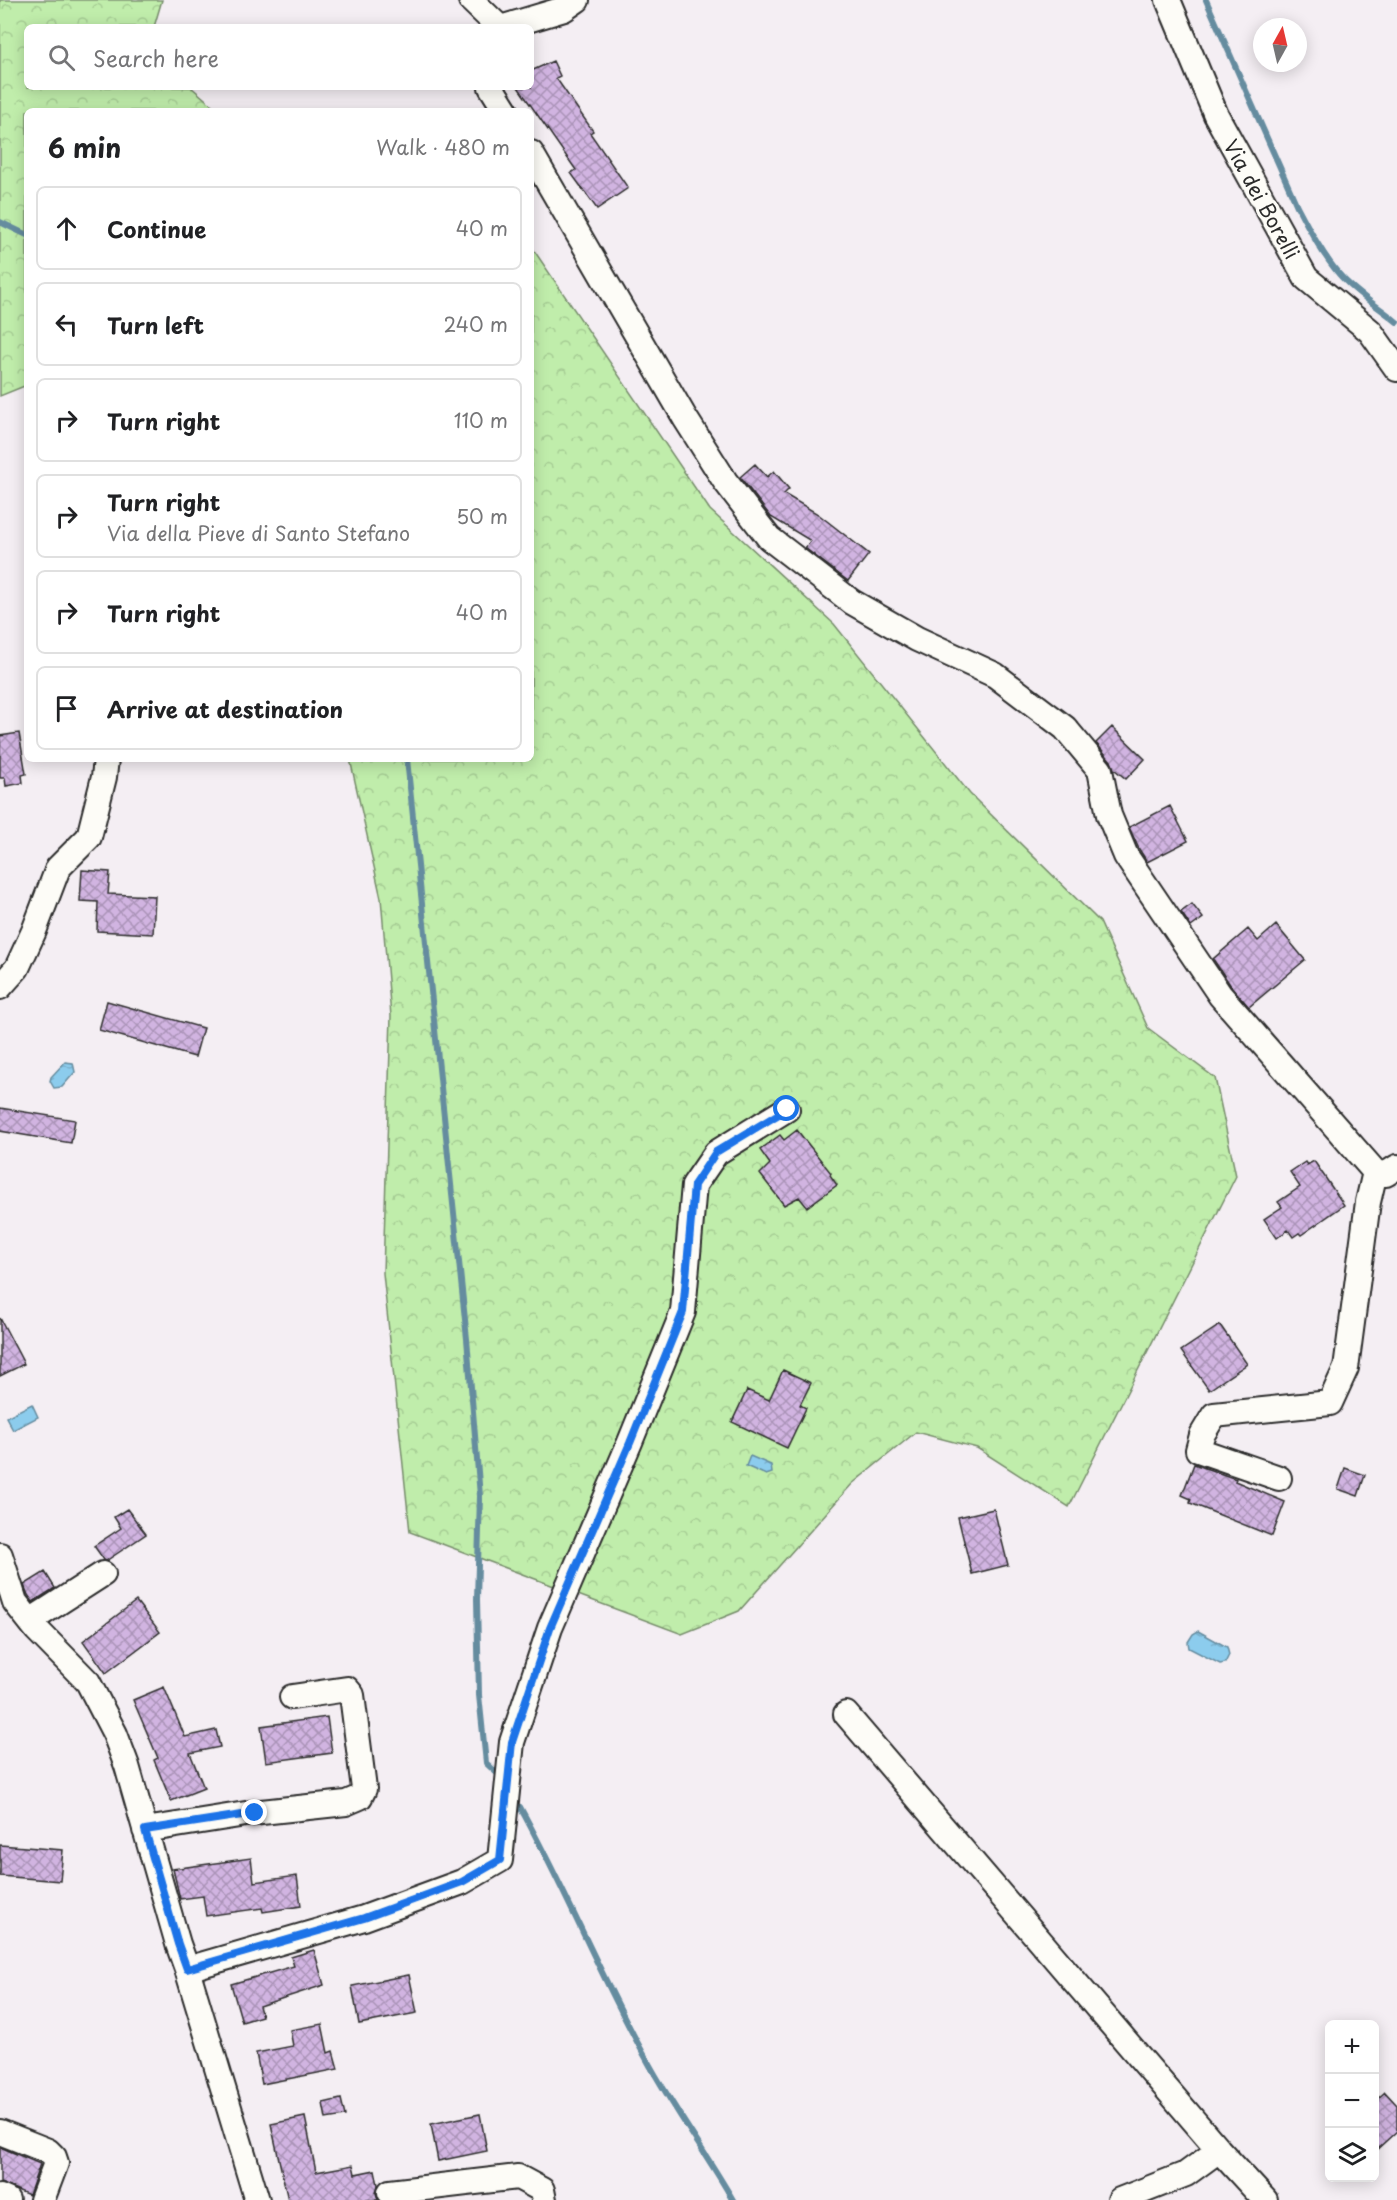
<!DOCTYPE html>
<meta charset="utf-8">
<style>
body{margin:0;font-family:"Playpen Sans",sans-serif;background:#f6f6f6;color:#202124}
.controls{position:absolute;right:18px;bottom:18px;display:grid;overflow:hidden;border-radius:9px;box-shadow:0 3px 15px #0003}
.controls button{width:54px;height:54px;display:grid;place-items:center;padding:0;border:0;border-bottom:2px solid #e0e0e0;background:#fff;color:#202124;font:30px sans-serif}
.compass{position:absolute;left:1253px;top:18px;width:54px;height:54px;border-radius:50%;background:#fff;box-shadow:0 3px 15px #0003;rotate:8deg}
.stop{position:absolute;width:18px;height:18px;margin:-14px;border:4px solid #1a73e8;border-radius:50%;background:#fff}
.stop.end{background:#1a73e8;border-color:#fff;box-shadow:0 2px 6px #0008}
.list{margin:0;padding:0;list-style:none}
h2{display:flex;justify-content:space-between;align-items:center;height:78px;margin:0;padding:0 24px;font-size:26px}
h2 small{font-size:20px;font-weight:400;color:#757577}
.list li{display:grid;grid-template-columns:39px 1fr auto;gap:18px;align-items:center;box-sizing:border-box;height:84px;margin:0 12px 12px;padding:0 12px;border:2px solid #e0e0e0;border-radius:9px}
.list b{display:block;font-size:22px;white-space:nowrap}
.list p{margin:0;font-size:20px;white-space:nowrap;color:#757577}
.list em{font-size:20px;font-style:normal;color:#757577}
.icon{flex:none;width:33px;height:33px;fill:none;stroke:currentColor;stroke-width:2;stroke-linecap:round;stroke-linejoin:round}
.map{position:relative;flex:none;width:1397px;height:2200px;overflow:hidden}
.search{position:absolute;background:#fff;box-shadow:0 3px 15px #0003;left:24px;top:24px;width:510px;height:66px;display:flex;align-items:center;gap:15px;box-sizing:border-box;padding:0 21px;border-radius:9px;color:#757577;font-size:22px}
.panel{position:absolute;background:#fff;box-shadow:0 3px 15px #0003;left:24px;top:108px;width:510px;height:654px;border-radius:9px}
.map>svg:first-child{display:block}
.forest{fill:url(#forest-crowns);stroke:#768c6b;stroke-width:1.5}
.water{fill:url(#water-ripples);stroke:#658c9f;stroke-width:1.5}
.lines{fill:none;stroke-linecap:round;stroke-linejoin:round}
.stream{stroke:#658c9f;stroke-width:6}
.building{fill:url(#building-cross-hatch);stroke:#2b2b2b;stroke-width:1.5}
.minor-casing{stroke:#2b2b2b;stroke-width:28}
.minor{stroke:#fdfcf7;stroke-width:24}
.route{stroke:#1a73e8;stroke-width:8}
.labels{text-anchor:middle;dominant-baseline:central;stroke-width:6;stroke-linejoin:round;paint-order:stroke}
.street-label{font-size:20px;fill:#2b2b2b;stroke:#fdfcf7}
</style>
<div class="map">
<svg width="1397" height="2200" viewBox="0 0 1397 2200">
<defs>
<pattern id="forest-crowns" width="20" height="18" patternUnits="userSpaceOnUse" patternTransform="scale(1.5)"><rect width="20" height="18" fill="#c0edab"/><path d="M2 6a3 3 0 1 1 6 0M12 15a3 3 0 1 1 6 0" fill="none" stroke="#a5cb93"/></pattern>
<pattern id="water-ripples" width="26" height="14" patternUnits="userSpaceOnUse" patternTransform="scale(1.5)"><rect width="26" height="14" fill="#8ccced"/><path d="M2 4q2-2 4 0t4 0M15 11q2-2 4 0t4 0" fill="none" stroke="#79afcb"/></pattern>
<pattern id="building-cross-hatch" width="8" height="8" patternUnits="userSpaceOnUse" patternTransform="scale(1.5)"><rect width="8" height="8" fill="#d1b4e1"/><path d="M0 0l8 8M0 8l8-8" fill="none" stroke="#aa93b7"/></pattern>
</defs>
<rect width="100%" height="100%" fill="#f4eef3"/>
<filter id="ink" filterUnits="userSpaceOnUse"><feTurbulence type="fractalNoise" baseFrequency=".0167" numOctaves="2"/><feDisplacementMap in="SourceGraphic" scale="12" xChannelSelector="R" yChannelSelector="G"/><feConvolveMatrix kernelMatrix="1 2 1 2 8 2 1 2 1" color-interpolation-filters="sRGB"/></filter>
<g filter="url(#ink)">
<path class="forest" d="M 0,0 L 162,0 L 154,27 L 27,27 L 27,87 L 191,87 L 219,111 L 27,111 L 27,385 L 0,396 Z
M 531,246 L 710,510 L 834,624 L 970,794 L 1100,922 L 1148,1028 L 1215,1078 L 1236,1176 L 1069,1507 L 977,1448 L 916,1432 L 852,1484 L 739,1611 L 682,1634 L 410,1532 L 383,1273 L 391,1016 L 381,898 L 350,759 L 531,759 Z"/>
<path class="water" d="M 65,1062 L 73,1063 L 75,1072 L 62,1087 L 54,1088 L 50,1081 L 51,1077 Z
M 32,1404 L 38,1417 L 13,1430 L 6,1417 Z
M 750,1456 L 771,1465 L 772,1473 L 766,1475 L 746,1466 Z
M 1198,1631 L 1227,1647 L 1229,1655 L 1225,1663 L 1220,1664 L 1189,1648 L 1188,1642 L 1193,1634 Z"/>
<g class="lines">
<path class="stream" d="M 1206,0 L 1297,206 C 1309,229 1322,254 1339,274 C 1356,294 1378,306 1397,322
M 0,222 L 27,235
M 407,759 L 467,1339 L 480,1496 L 477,1599 L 479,1695 L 486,1763 L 500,1776
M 520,1807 C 566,1890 601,1978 647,2060 C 673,2108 706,2153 733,2200"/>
</g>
<path class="building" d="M 553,61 L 560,76 L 556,78 L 593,131 L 590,133 L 628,188 L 597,209 L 571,173 L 576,170 L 518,87 L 531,87 L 531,71 Z
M 755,464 L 767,477 L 774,471 L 789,489 L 784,494 L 818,514 L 869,554 L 848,581 L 805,548 L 811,541 L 771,517 L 740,477 Z
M 1112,727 L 1145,759 L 1126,779 L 1114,769 L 1111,761 L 1096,743 Z
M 19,733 L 26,774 L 22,775 L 23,783 L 6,786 L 5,778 L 0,778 L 0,736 Z
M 1170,806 L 1188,841 L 1147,862 L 1139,849 L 1129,827 Z
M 82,870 L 110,872 L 108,894 L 155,896 L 153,934 L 97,931 L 98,902 L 80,901 Z
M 1192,904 L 1203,918 L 1191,927 L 1181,912 Z
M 1276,925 L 1305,960 L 1249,1007 L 1231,986 L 1213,959 L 1248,929 L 1258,941 Z
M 107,1001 L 203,1028 L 195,1057 L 99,1030 Z
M 0,1108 L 75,1120 L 71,1143 L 0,1131 Z
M 797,1130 L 831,1173 L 830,1175 L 837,1185 L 807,1207 L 799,1197 L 784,1205 L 760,1174 L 770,1164 L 760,1150 L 780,1135 L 784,1140 Z
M 1314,1161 L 1344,1205 L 1301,1235 L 1299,1233 L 1293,1237 L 1288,1230 L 1277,1238 L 1264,1219 L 1282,1207 L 1278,1202 L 1300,1187 L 1290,1172 L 1305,1162 L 1307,1165 Z
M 0,1318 L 24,1364 L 0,1376 Z
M 1220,1325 L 1247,1364 L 1209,1390 L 1181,1351 Z
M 783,1370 L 811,1383 L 800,1405 L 806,1408 L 787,1448 L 732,1422 L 747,1390 L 769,1400 Z
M 1194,1464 L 1236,1479 L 1235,1481 L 1285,1502 L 1272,1536 L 1190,1503 L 1191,1499 L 1182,1495 Z
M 1345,1468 L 1365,1475 L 1358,1496 L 1338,1489 Z
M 127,1509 L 146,1534 L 106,1561 L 104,1560 L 94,1546 L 121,1528 L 114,1517 Z
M 994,1509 L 1008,1565 L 972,1574 L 958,1517 Z
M 45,1572 L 55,1588 L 33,1602 L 28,1595 L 24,1585 Z
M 136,1601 L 160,1632 L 106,1673 L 83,1641 Z
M 164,1687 L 185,1737 L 216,1730 L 220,1747 L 190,1753 L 204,1788 L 171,1801 L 154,1760 L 158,1758 L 133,1700 Z
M 327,1717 L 332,1753 L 266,1762 L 261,1726 Z
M 0,1845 L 63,1850 L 60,1881 L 0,1876 Z
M 251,1858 L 254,1882 L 297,1876 L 301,1906 L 263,1912 L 262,1908 L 206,1916 L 203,1896 L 180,1899 L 173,1869 Z
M 314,1950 L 324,1985 L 259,2006 L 262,2016 L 242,2022 L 231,1984 L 294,1966 L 291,1957 Z
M 409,1975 L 417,2013 L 359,2024 L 352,1986 Z
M 322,2024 L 328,2053 L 333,2051 L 338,2069 L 262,2084 L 256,2053 L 293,2046 L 290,2030 Z
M 1385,2092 L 1397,2105 L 1397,2131 L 1374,2152 L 1374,2102 Z
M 341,2099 L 345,2116 L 326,2119 L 323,2103 Z
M 480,2114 L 487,2151 L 438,2161 L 431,2124 Z
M 305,2117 L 316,2172 L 353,2165 L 355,2174 L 375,2170 L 378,2185 L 376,2193 L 378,2200 L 288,2200 L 271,2124 Z
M 0,2147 L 40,2164 L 29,2195 L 0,2183 Z"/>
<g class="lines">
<g class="minor-casing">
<path id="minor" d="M 471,0 L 499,27
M 1168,0 L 1216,115 L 1306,278 L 1370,331 L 1397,369
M 504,27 L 564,9 L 577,0
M 491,87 L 506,111
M 531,153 L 685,418 L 725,481 L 769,538 L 852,602 L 917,639 L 995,675 L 1065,728 L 1100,770 L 1109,815 L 1126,856 L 1220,995 L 1375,1172 L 1386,1174 L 1397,1167
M 0,987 L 17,968 L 34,931 L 58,868 L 89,837 L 104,777 L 106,759
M 1279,1478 L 1198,1450 L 1202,1435 L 1214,1415 L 1330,1403 L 1346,1368 L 1368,1202 L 1375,1172
M 0,1555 L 15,1602 L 37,1630 L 88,1682 L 115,1734 L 127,1766 L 178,1944 L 187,1969 L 257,2200
M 30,1621 L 103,1574
M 846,1714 L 1219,2150 L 1265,2200
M 145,1830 L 252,1813 L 346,1803 L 360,1797 L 364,1789 L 352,1695 L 347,1689 L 292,1697
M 187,1969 L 364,1918 L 462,1882 L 500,1860 L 512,1742 L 550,1628 L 630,1442 L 683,1312 L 694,1185 L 716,1153 L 787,1109
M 0,2132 L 48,2151 L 54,2157 L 56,2163 L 42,2200
M 390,2192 L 518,2177 L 542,2190 L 544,2200
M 0,2197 L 7,2200
M 1120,2200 L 1186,2174 L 1219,2150"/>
</g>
<use href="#minor" class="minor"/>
</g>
</g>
<g class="lines" filter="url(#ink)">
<path class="route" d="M 255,1813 L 145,1830 L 178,1944 L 187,1969 L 364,1918 L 462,1882 L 500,1860 L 512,1742 L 550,1628 L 630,1443 L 683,1312 L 694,1185 L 716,1152 L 787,1109"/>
</g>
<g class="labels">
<g class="street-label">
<text transform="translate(1262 199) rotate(61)">Via dei Borelli</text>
</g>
</g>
</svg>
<div class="controls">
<button>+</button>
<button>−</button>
<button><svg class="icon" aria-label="layers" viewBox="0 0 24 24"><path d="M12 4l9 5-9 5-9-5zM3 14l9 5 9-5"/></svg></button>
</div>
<svg class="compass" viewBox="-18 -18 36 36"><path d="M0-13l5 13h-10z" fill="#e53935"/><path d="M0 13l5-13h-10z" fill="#757577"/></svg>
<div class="stop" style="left:787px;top:1109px"></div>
<div class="stop end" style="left:255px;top:1813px"></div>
<div class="search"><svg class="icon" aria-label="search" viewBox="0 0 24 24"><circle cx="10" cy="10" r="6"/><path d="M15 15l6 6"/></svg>Search here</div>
<section class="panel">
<h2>6 min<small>Walk · 480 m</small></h2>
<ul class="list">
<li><svg class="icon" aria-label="ahead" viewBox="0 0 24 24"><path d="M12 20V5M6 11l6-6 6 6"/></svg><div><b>Continue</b></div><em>40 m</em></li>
<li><svg class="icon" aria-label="left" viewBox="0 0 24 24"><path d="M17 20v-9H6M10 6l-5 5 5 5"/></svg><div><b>Turn left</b></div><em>240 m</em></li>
<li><svg class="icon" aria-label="right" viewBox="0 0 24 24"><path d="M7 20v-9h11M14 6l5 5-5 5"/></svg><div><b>Turn right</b></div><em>110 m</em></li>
<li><svg class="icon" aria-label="right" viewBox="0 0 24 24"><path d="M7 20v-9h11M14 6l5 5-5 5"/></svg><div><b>Turn right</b><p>Via della Pieve di Santo Stefano</p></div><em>50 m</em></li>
<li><svg class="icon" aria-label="right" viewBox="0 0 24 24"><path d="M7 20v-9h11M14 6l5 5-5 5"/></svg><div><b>Turn right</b></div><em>40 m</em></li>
<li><svg class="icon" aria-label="arrive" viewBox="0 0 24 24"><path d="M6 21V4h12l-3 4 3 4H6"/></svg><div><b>Arrive at destination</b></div></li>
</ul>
</section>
</div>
